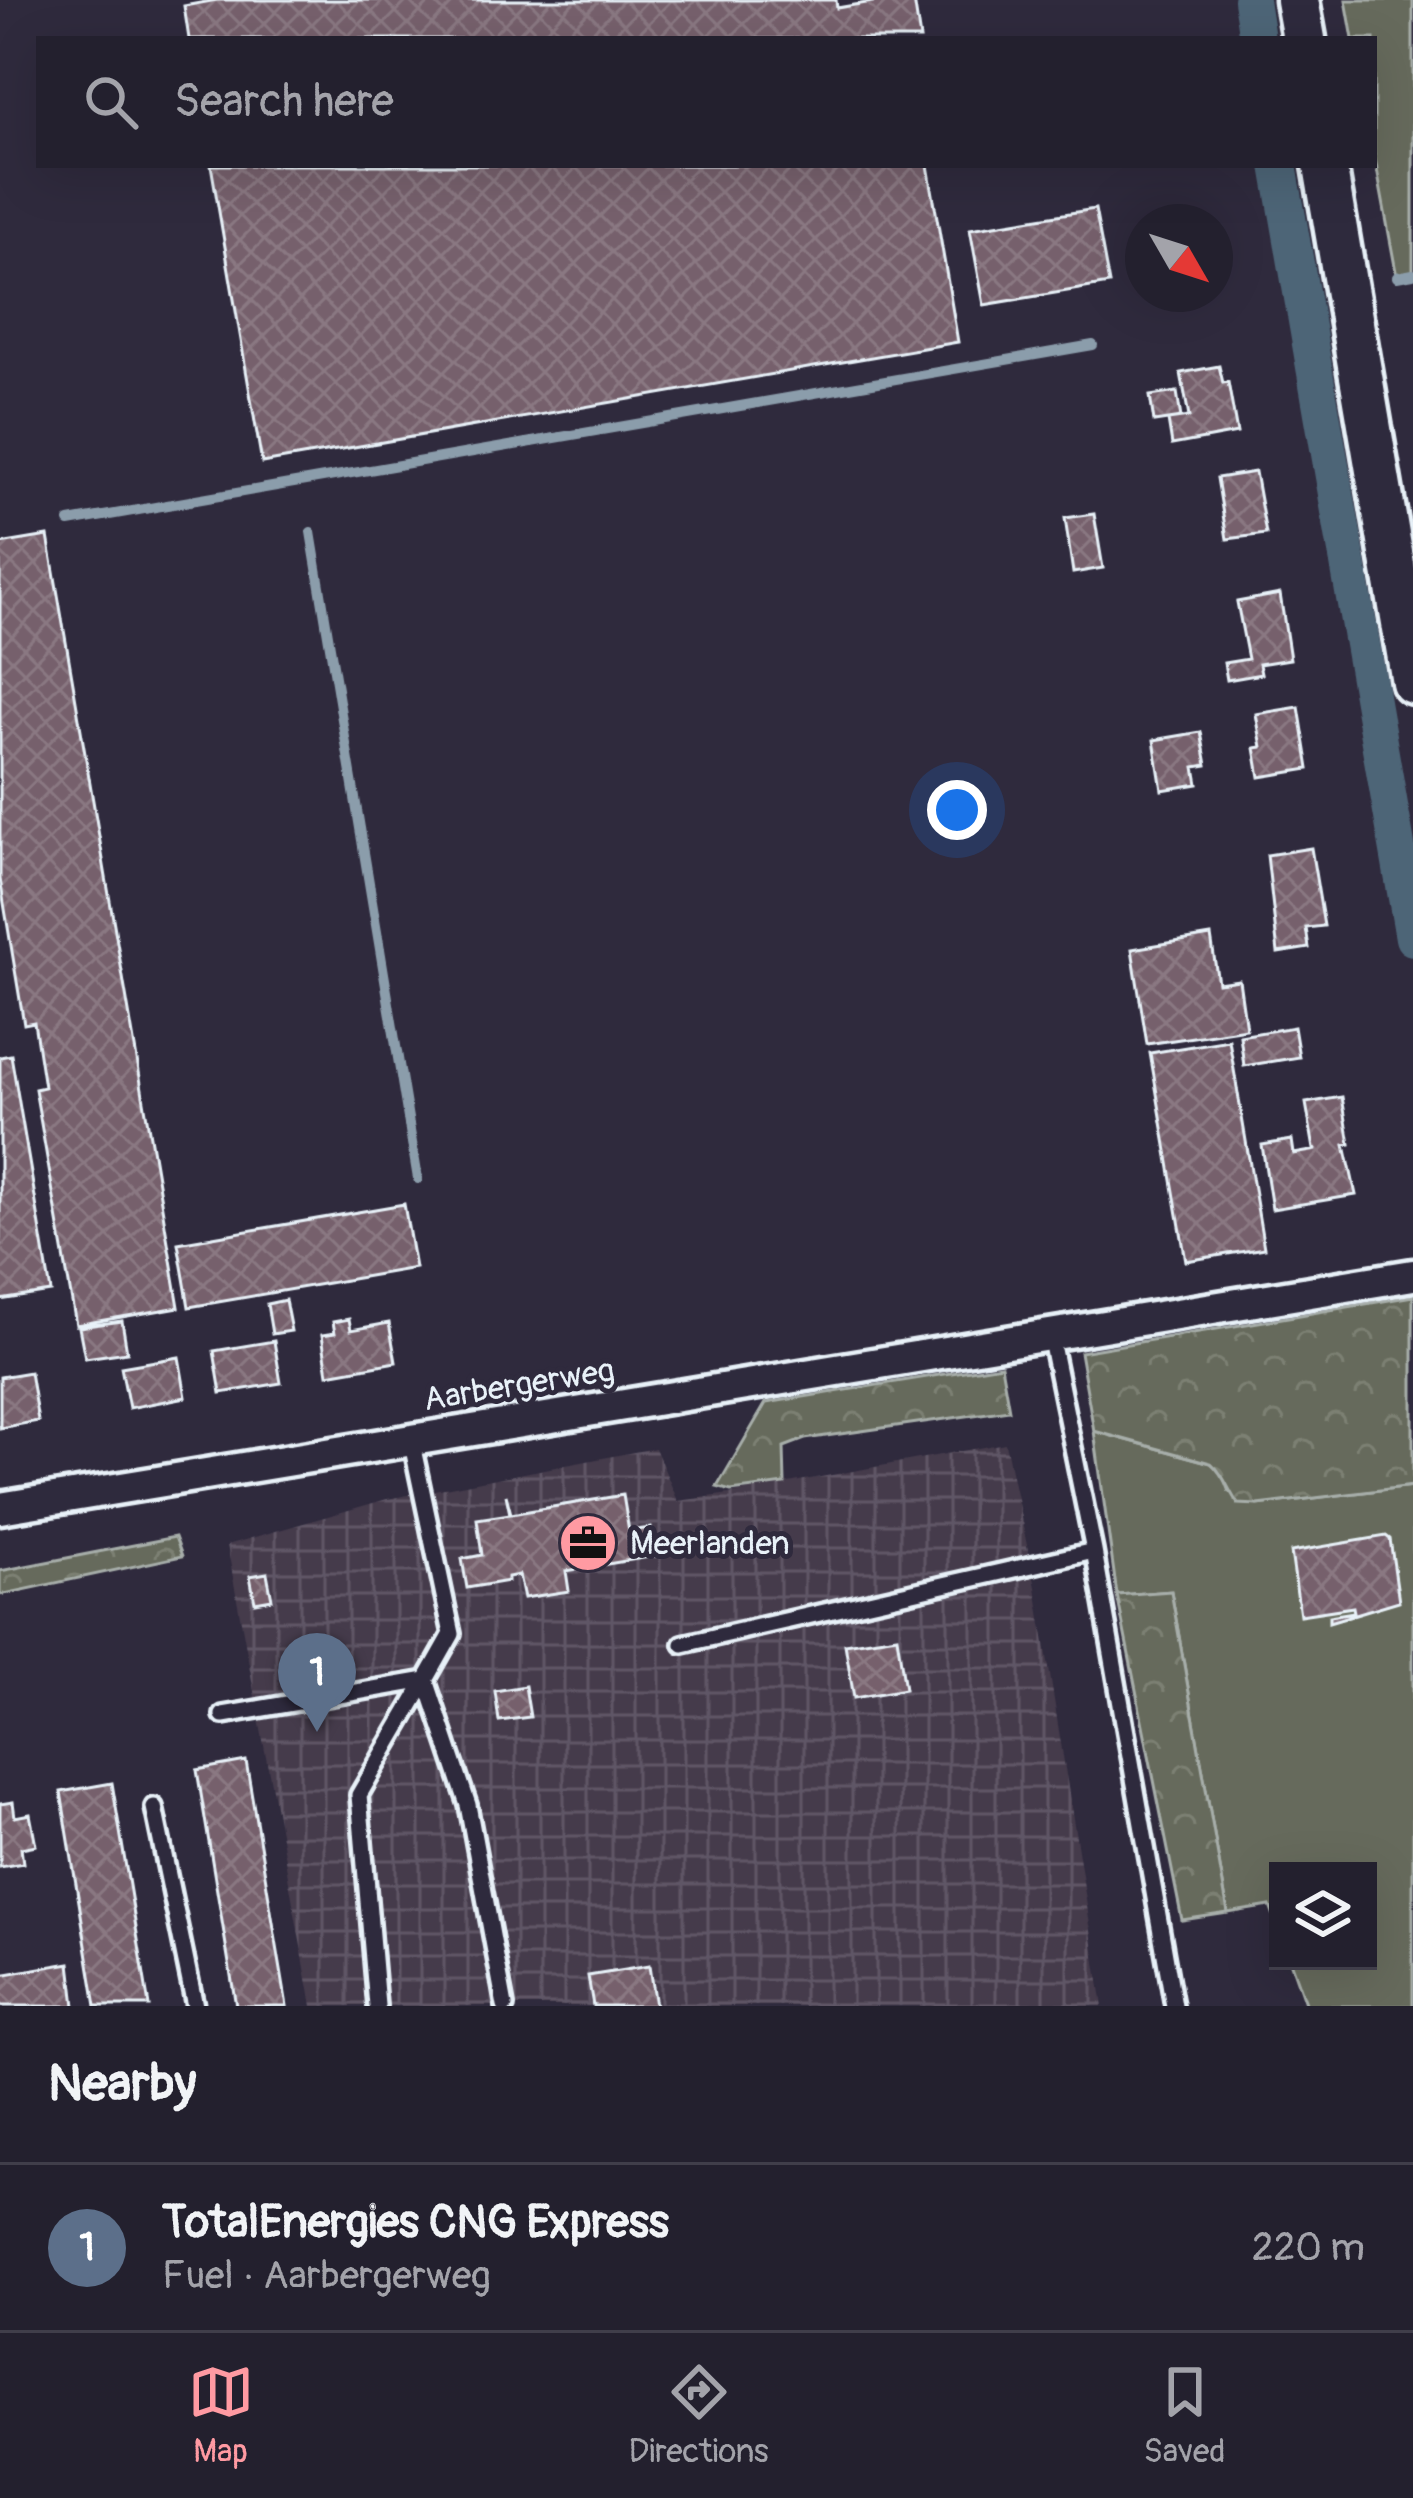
<!DOCTYPE html>
<meta charset="utf-8">
<style>
body{margin:0;font-family:Pangolin,sans-serif;background:#2b2836;color:#f1f3f6}
.controls{position:absolute;right:36px;bottom:36px;display:grid;overflow:hidden;border-radius:0px;box-shadow:0 12px 48px #0002}
.controls button{width:108px;height:108px;display:grid;place-items:center;padding:0;border:0;border-bottom:3px solid #403e4a;background:#23202e;color:#f1f3f6;font:60px sans-serif}
.compass{position:absolute;left:1125px;top:204px;width:108px;height:108px;border-radius:50%;background:#23202e;box-shadow:0 12px 48px #0002;rotate:129deg}
.you{position:absolute;left:957px;top:810px;width:42px;height:42px;margin:-30px;border:9px solid #fff;border-radius:50%;background:#1a73e8;box-shadow:0 0 0 18px #1a73e833}
.badge{display:grid;place-items:center;width:78px;height:78px;border-radius:50%;background:#ff9aa2;color:#fff;font-size:39px;font-weight:700}
.pin{position:absolute;translate:-50% -99px;filter:drop-shadow(0 3px 6px #0008)}
.pin::after{content:'';position:absolute;top:63px;width:42px;height:36px;background:inherit;clip-path:polygon(0 0,100% 0,50% 100%)}
.list{margin:0;padding:0;list-style:none}
h2{display:flex;justify-content:space-between;align-items:center;height:156px;margin:0;padding:0 48px;font-size:51px}
h2 small{font-size:39px;font-weight:400;color:#a3a3aa}
.list li{display:grid;grid-template-columns:78px 1fr auto;gap:36px;align-items:center;box-sizing:border-box;height:168px;padding:0 48px;border-top:3px solid #403e4a}
.list b{display:block;font-size:45px;white-space:nowrap}
.list p{margin:0;font-size:39px;white-space:nowrap;color:#a3a3aa}
.list em{font-size:39px;font-style:normal;color:#a3a3aa}
.icon{flex:none;width:66px;height:66px;fill:none;stroke:currentColor;stroke-width:2;stroke-linecap:round;stroke-linejoin:round}
.map{position:relative;flex:none;width:1413px;height:2006px;overflow:hidden}
.search{position:absolute;background:#23202e;box-shadow:0 12px 48px #0002;left:36px;right:36px;top:36px;height:132px;display:flex;align-items:center;gap:30px;box-sizing:border-box;padding:0 42px;border-radius:0px;color:#a3a3aa;font-size:45px}
.sheet{height:324px;background:#23202e}
nav{display:flex;justify-content:space-around;align-items:center;box-sizing:border-box;height:168px;border-top:3px solid #403e4a;background:#23202e;font-size:33px;color:#a3a3aa}
nav a{display:grid;justify-items:center;gap:6px}
nav .on{color:#ff9aa2}
.map>svg:first-child{display:block}
.industrial{fill:url(#industrial-grid)}
.grass{fill:#666a5b;stroke:#a7aeaa;stroke-width:3}
.forest{fill:url(#forest-crowns);stroke:#a7aeaa;stroke-width:3}
.lines{fill:none;stroke-linecap:round;stroke-linejoin:round}
.stream{stroke:#8b9dab;stroke-width:10}
.canal{stroke:#4d6577;stroke-width:36}
.building{fill:url(#building-cross-hatch);stroke:#e8f1f8;stroke-width:3}
.lane-casing{stroke:#e8f1f8;stroke-width:24}
.street-casing{stroke:#e8f1f8;stroke-width:39}
.secondary-casing{stroke:#e8f1f8;stroke-width:51}
.lane{stroke:#2f2a3d;stroke-width:15}
.street{stroke:#2f2a3d;stroke-width:30}
.secondary{stroke:#2f2a3d;stroke-width:42}
.labels{text-anchor:middle;dominant-baseline:central;stroke-width:10;stroke-linejoin:round;paint-order:stroke}
.street-label{font-size:33px;fill:#e8f1f8;stroke:#2f2a3d}
.poi-label{font-size:33px;fill:#e8f1f8;stroke:#2f2a3d;text-anchor:start}
</style>
<div class="map">
<svg width="1413" height="2006" viewBox="0 0 1413 2006">
<defs>
<pattern id="industrial-grid" width="8" height="8" patternUnits="userSpaceOnUse" patternTransform="scale(3)"><rect width="8" height="8" fill="#443a4b"/><path d="M0 4h8M4 0v8" fill="none" stroke="#5f5766"/></pattern>
<pattern id="forest-crowns" width="20" height="18" patternUnits="userSpaceOnUse" patternTransform="scale(3)"><rect width="20" height="18" fill="#666a5b"/><path d="M2 6a3 3 0 1 1 6 0M12 15a3 3 0 1 1 6 0" fill="none" stroke="#7c8073"/></pattern>
<pattern id="building-cross-hatch" width="8" height="8" patternUnits="userSpaceOnUse" patternTransform="scale(3)"><rect width="8" height="8" fill="#76616c"/><path d="M0 0l8 8M0 8l8-8" fill="none" stroke="#8a7882"/></pattern>
</defs>
<rect width="100%" height="100%" fill="#2f2a3d"/>
<filter id="ink" filterUnits="userSpaceOnUse"><feTurbulence type="fractalNoise" baseFrequency=".00833" numOctaves="2"/><feDisplacementMap in="SourceGraphic" scale="24" xChannelSelector="R" yChannelSelector="G"/><feConvolveMatrix kernelMatrix="1 2 1 2 8 2 1 2 1" color-interpolation-filters="sRGB"/></filter>
<g filter="url(#ink)">
<path class="industrial" d="M 1005,1443 L 1036,1587 L 1103,2006 L 312,2006 L 227,1545 L 387,1499 L 655,1448 L 678,1501 L 723,1495 Z"/>
<path class="grass" d="M 1346,0 L 1413,0 L 1413,274 L 1397,277 L 1374,153 L 1374,39 L 1353,39 Z
M 1094,1431 L 1211,1463 L 1221,1471 L 1229,1492 L 1258,1505 L 1413,1486 L 1413,2006 L 1306,2006 L 1290,1961 L 1368,1961 L 1368,1871 L 1278,1871 L 1278,1928 L 1270,1906 L 1228,1913 L 1171,1591 L 1117,1595 Z"/>
<path class="forest" d="M 1413,1296 L 1413,1486 L 1258,1505 L 1238,1504 C 1228,1490 1224,1474 1211,1463 L 1094,1431 L 1080,1352 Z
M 1001,1365 L 1009,1410 L 805,1439 L 784,1447 L 785,1484 L 731,1491 L 717,1487 L 766,1403 Z
M 175,1537 L 182,1556 L 0,1595 L 0,1571 Z
M 1171,1591 L 1228,1913 L 1182,1920 L 1117,1595 Z"/>
<g class="lines">
<path class="stream" d="M 1397,277 L 1413,274
M 69,522 L 1093,345
M 311,532 L 418,1179"/>
<path class="canal" d="M 1251,0 L 1257,39
M 1279,165 L 1413,938"/>
</g>
<path class="building" d="M 217,0 L 836,0 L 837,8 L 884,0 L 914,0 L 920,39 L 189,39 L 184,6 Z
M 211,165 L 928,165 L 958,342 L 262,463 Z
M 1095,209 L 1109,284 L 984,305 L 970,229 Z
M 1219,366 L 1223,383 L 1228,382 L 1237,433 L 1172,445 L 1168,420 L 1189,417 L 1181,373 Z
M 1177,392 L 1181,418 L 1154,422 L 1150,396 Z
M 1255,472 L 1266,534 L 1227,539 L 1217,478 Z
M 1094,514 L 1103,568 L 1073,573 L 1065,518 Z
M 48,536 L 179,1307 L 76,1325 L 35,1089 L 44,1087 L 34,1022 L 24,1024 L 0,879 L 0,544 Z
M 1280,594 L 1290,659 L 1259,664 L 1261,674 L 1227,680 L 1224,663 L 1248,659 L 1237,602 Z
M 1299,707 L 1309,769 L 1260,777 L 1255,748 L 1262,747 L 1256,714 Z
M 1201,732 L 1207,765 L 1195,767 L 1198,784 L 1162,790 L 1154,740 Z
M 1311,848 L 1324,926 L 1306,928 L 1309,948 L 1278,953 L 1267,855 Z
M 1211,936 L 1218,983 L 1239,980 L 1246,1029 L 1147,1044 L 1132,949 Z
M 1294,1027 L 1299,1057 L 1244,1066 L 1240,1036 Z
M 1229,1040 L 1264,1248 L 1186,1261 L 1150,1053 Z
M 11,1055 L 51,1292 L 0,1300 L 0,1057 Z
M 1342,1097 L 1350,1144 L 1345,1145 L 1356,1195 L 1272,1209 L 1262,1145 L 1292,1140 L 1294,1154 L 1317,1150 L 1314,1149 L 1306,1103 Z
M 404,1204 L 415,1268 L 189,1307 L 178,1243 Z
M 285,1300 L 291,1331 L 272,1334 L 267,1304 Z
M 349,1319 L 351,1330 L 389,1323 L 396,1362 L 328,1374 L 322,1335 L 335,1333 L 333,1322 Z
M 122,1321 L 127,1352 L 85,1358 L 79,1327 Z
M 274,1341 L 281,1383 L 221,1393 L 214,1351 Z
M 179,1357 L 186,1397 L 129,1408 L 121,1367 Z
M 30,1372 L 38,1421 L 0,1428 L 0,1377 Z
M 506,1495 L 511,1514 L 623,1495 L 629,1531 L 651,1528 L 655,1556 L 566,1571 L 569,1591 L 524,1598 L 519,1575 L 508,1577 L 508,1581 L 467,1588 L 462,1559 L 482,1555 L 477,1519 L 510,1514 Z
M 1386,1536 L 1390,1539 L 1399,1601 L 1329,1622 L 1329,1616 L 1354,1612 L 1353,1607 L 1300,1615 L 1291,1552 Z
M 267,1573 L 272,1599 L 255,1602 L 250,1576 Z
M 897,1636 L 905,1689 L 854,1698 L 845,1644 Z
M 302,1651 L 303,1658 L 316,1656 L 317,1672 L 287,1675 L 287,1653 Z
M 525,1686 L 530,1717 L 499,1721 L 495,1691 Z
M 246,1761 L 287,2006 L 236,2006 L 197,1770 Z
M 112,1783 L 149,2006 L 96,2006 L 61,1792 Z
M 13,1802 L 15,1817 L 30,1814 L 36,1845 L 21,1848 L 23,1863 L 0,1867 L 0,1804 Z
M 70,1963 L 75,2006 L 0,2006 L 0,1975 Z
M 649,1966 L 655,2006 L 593,2006 L 588,1976 Z"/>
<g class="lines">
<g class="lane-casing">
<path id="lane" d="M 1050,1335 L 1094,1551 L 1174,2006
M 411,1439 L 452,1634 L 426,1680 L 468,1805 L 505,2006
M 683,1644 L 1094,1551
M 223,1715 L 426,1680
M 154,1807 L 195,2006
M 377,2006 L 359,1795 L 426,1680"/>
</g>
<g class="street-casing">
<path id="street" d="M 0,1508 L 1413,1275"/>
</g>
<g class="secondary-casing">
<path id="secondary" d="M 1297,0 L 1304,39
M 1325,165 L 1413,682"/>
</g>
<use href="#lane" class="lane"/>
<use href="#street" class="street"/>
<use href="#secondary" class="secondary"/>
</g>
</g>
<defs>
<g id="office-disc" transform="scale(3)"><circle r="9.5" fill="#ff9aa2" stroke="#2f2a3d"/><path d="M-6-3h4V-5.5h4V-3h4V5H-6ZM-1-4.5V-3h2v-1.5ZM-6 0V1H6V0Z" fill="#111"/></g>
</defs>
<g fill-rule="evenodd">
<use href="#office-disc" x="588" y="1543"/>
</g>
<g class="labels">
<g class="street-label">
<text transform="translate(519 1385) rotate(-9)">Aarbergerweg</text>
</g>
<g class="poi-label">
<text x="630" y="1543">Meerlanden</text>
</g>
</g>
</svg>
<div class="controls">
<button><svg class="icon" aria-label="layers" viewBox="0 0 24 24"><path d="M12 4l9 5-9 5-9-5zM3 14l9 5 9-5"/></svg></button>
</div>
<svg class="compass" viewBox="-18 -18 36 36"><path d="M0-13l5 13h-10z" fill="#e53935"/><path d="M0 13l5-13h-10z" fill="#a3a3aa"/></svg>
<div class="you"></div>
<div class="pin badge" style="left:317px;top:1732px;background:#5c6f8a">1</div>
<div class="search"><svg class="icon" aria-label="search" viewBox="0 0 24 24"><circle cx="10" cy="10" r="6"/><path d="M15 15l6 6"/></svg>Search here</div>
</div>
<section class="sheet">
<h2>Nearby<small></small></h2>
<ul class="list">
<li><span class="badge" style="background:#5c6f8a">1</span><div><b>TotalEnergies CNG Express</b><p>Fuel · Aarbergerweg</p></div><em>220 m</em></li>
</ul>
</section>
<nav>
<a class="on"><svg class="icon" aria-label="map" viewBox="0 0 24 24"><path d="M3 6l6-2 6 2 6-2v14l-6 2-6-2-6 2zM9 4v14M15 6v14"/></svg>Map</a>
<a><svg class="icon" aria-label="directions" viewBox="0 0 24 24"><path d="M12 3l9 9-9 9-9-9zM9 14v-3h6M13 9l2 2-2 2"/></svg>Directions</a>
<a><svg class="icon" aria-label="saved" viewBox="0 0 24 24"><path d="M7 4h10v16l-5-4-5 4z"/></svg>Saved</a>
</nav>
